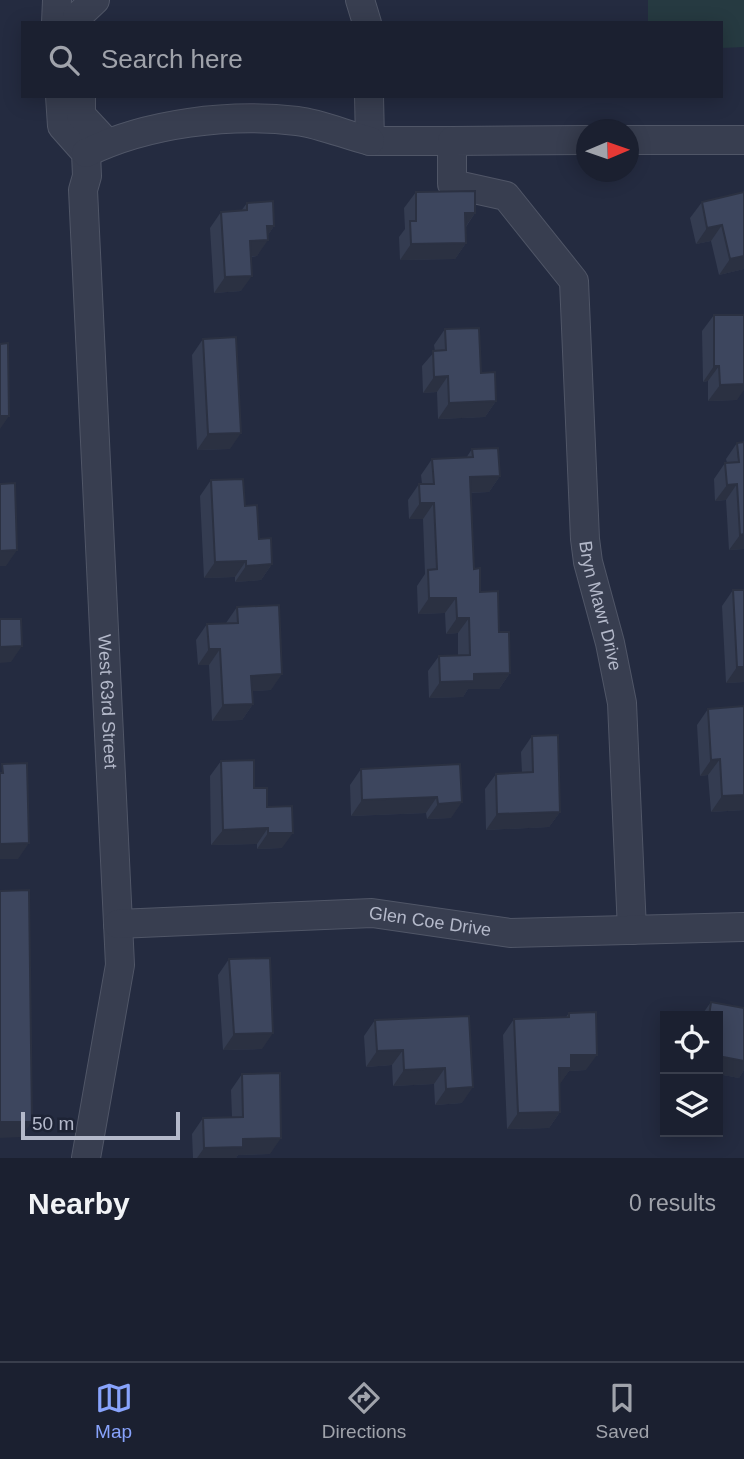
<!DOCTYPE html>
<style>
body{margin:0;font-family:Arial,sans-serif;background:#282d3c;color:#f1f3f6}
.controls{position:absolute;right:21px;bottom:21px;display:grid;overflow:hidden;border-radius:0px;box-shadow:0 4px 18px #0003}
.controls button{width:63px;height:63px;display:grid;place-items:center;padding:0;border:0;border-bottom:2px solid #393e4c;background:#1b2030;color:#f1f3f6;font:35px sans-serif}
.compass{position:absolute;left:576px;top:119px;width:63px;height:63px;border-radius:50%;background:#1b2030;box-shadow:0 4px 18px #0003;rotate:88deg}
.scale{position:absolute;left:21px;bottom:18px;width:159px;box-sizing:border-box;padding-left:7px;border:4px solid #b4b9ca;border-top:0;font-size:19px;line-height:24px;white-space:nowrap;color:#b4b9ca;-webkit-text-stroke:5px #1d2335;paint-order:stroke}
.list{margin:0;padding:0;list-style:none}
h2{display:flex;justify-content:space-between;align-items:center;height:91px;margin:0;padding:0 28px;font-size:30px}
h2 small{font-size:23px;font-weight:400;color:#a0a3ab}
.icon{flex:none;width:38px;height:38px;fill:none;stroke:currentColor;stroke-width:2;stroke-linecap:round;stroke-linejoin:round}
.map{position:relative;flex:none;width:744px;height:1158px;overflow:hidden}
.search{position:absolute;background:#1b2030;box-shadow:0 4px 18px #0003;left:21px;right:21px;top:21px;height:77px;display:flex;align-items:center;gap:18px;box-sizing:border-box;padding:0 24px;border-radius:0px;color:#a0a3ab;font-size:26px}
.sheet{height:203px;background:#1b2030}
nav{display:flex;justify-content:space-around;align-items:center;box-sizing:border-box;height:98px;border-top:2px solid #393e4c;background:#1b2030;font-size:19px;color:#a0a3ab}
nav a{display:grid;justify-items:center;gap:4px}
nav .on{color:#88a3fc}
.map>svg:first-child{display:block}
.green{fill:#263a41}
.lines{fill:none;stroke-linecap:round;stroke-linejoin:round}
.minor-casing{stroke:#505667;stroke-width:30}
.minor{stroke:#383e50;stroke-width:28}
.wall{fill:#343c51}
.shaded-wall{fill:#2b3142}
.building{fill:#3d465e;stroke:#2b3142;stroke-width:2}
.labels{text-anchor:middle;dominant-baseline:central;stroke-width:5;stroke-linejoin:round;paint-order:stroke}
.street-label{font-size:18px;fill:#b4b9ca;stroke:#1d2335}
</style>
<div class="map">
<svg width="744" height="1158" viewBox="0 0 744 1158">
<rect width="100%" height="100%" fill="#242b40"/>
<path class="green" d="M 648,0 L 744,0 L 744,47 L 721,48 L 721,23 L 648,23 Z"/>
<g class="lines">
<g class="minor-casing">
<g id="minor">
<path d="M 360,0 L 367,23"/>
<path d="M 56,23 L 57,0"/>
<path d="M 77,23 L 77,17 L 95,0"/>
<path id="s1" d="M 60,96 L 62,126 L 86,153 L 87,176 L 83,190 L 120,965 L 86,1158"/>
<path d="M 81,96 L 81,115 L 107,143"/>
<path d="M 369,96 L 370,141 L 452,141"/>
<path id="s2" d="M 586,140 L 452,141 L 452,184 L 506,196 L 574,281 L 585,539 L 588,562 L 610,643 L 622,703 L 632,930"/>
<path d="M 628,140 L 744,140"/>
<path d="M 86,153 C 147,123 230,113 297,121 C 321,124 346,135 370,141"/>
<path id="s3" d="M 118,924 L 372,913 L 510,933 L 744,927"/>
</g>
</g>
<use href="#minor" class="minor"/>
</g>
<path class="wall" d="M 416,192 L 475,213 L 466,227 L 466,243 L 455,259 L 400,260 L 399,237 L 405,229 L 404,208 Z
M 744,192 L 744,269 L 719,275 L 711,241 L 696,244 L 690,218 L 702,202 Z
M 247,203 L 274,226 L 268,235 L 257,256 L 251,257 L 241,291 L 214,293 L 210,228 L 221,212 L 241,211 Z
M 714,315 L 737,400 L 708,401 L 708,381 L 703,382 L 702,331 Z
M 445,329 L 481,373 L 496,401 L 485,417 L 438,419 L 437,392 L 423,393 L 422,366 L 435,351 L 434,345 Z
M 203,339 L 230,449 L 197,450 L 192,355 Z
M 737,443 L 744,549 L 729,550 L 726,500 L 715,501 L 714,479 L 725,463 L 727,463 L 726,459 Z
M 472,449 L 500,476 L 489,492 L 470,493 L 474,569 L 480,592 L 499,632 L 510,673 L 499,689 L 468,689 L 463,697 L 429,698 L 428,671 L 439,656 L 458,655 L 458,633 L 446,634 L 445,613 L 418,614 L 417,586 L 425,574 L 423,519 L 409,519 L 408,500 L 419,484 L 422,484 L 421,475 L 432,459 L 466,458 Z
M 211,480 L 245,506 L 259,539 L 272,564 L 261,580 L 235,582 L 235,577 L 204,578 L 200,496 Z
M 733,590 L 744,682 L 726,683 L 722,606 Z
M 237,607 L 271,690 L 252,691 L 253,704 L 242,720 L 212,721 L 209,665 L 198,665 L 196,640 L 207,624 L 226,623 Z
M 708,709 L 744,810 L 711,812 L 708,775 L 700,776 L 697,725 Z
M 532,736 L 560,812 L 549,827 L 486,830 L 485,789 L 496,774 L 522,773 L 521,752 Z
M 221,761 L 254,788 L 267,807 L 282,848 L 257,849 L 257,844 L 211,845 L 210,776 Z
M 460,764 L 451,818 L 427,819 L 426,813 L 351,816 L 350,785 L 361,769 Z
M 229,959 L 262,1049 L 223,1050 L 218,975 Z
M 711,1002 L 744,1008 L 744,1070 L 739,1078 L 718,1074 L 718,1016 L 701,1016 Z
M 569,1013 L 586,1070 L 569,1071 L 559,1084 L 560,1112 L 549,1128 L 507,1129 L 503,1035 L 514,1019 L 566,1017 Z
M 469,1016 L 462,1103 L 435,1105 L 434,1084 L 393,1086 L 392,1065 L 366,1067 L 364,1036 L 375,1020 Z
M 242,1074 L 270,1154 L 238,1155 L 236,1158 L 193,1158 L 192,1134 L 203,1118 L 232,1117 L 231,1090 Z"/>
<path class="shaded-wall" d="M 465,213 L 475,213 L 464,229 Z
M 722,225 L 711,241 L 696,244 L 707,228 Z
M 267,226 L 274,226 L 264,241 L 268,240 L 257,256 L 239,257 L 250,241 Z
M 466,243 L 455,259 L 400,260 L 411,244 Z
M 744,256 L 744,269 L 719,275 L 730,259 Z
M 252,276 L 241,291 L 214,293 L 225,277 Z
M 714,366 L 719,366 L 708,381 L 703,382 Z
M 448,376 L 437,392 L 423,393 L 434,377 Z
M 744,384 L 744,390 L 737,400 L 708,401 L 720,385 Z
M 496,401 L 485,417 L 438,419 L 449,403 Z
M 0,416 L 9,416 L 0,429 Z
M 241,433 L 230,449 L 197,450 L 208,434 Z
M 500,476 L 489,492 L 459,493 L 470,477 Z
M 737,484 L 726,500 L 715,501 L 727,485 Z
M 420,503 L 434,503 L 423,519 L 409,519 Z
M 744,534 L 744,549 L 729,550 L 740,535 Z
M 17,550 L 6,566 L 0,566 L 0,551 Z
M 246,561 L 235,577 L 204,578 L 215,562 Z
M 272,564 L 261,580 L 235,582 L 246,566 Z
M 429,598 L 456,598 L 445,613 L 418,614 Z
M 457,618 L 469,618 L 458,633 L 446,634 Z
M 22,646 L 11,662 L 0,663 L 0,647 Z
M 209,649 L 220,649 L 209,665 L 198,665 Z
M 737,667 L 744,667 L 744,682 L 726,683 Z
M 510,673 L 499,689 L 468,689 L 463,697 L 429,698 L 440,682 L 474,674 Z
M 282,674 L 271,690 L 240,692 L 251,676 Z
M 253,704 L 242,720 L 212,721 L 223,705 Z
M 720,759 L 708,775 L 700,776 L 711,760 Z
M 744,795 L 744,810 L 711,812 L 722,796 Z
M 437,797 L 426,813 L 351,816 L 362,800 Z
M 462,802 L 451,818 L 427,819 L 438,804 Z
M 560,812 L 549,827 L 486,830 L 497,814 Z
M 268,828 L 257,844 L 211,845 L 223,830 Z
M 268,833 L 293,833 L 282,848 L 257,849 Z
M 29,843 L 18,859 L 0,859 L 0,844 Z
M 273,1033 L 262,1049 L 223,1050 L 234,1034 Z
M 403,1050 L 392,1065 L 366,1067 L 377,1051 Z
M 571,1055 L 597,1055 L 586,1070 L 569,1071 L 560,1084 L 548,1084 L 559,1068 Z
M 718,1056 L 744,1061 L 744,1070 L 739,1078 L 718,1074 Z
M 445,1068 L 434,1084 L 393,1086 L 404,1070 Z
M 473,1087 L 462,1103 L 435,1105 L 446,1089 Z
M 560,1112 L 549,1128 L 507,1129 L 518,1113 Z
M 0,1122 L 32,1122 L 21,1137 L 0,1138 Z
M 281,1138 L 270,1154 L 238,1155 L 236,1158 L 197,1158 L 204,1148 L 243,1139 Z"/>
<path class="building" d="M 475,191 L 475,213 L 465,213 L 466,243 L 411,244 L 410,221 L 416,221 L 416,192 Z
M 744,192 L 744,256 L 730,259 L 722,225 L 707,228 L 702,202 Z
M 273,201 L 274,226 L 267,226 L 268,240 L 250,241 L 252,276 L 225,277 L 221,212 L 247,210 L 247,203 Z
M 714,315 L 744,315 L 744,384 L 720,385 L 719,366 L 714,366 Z
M 479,328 L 481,373 L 495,372 L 496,401 L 449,403 L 448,376 L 434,377 L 433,351 L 446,350 L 445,329 Z
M 236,337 L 241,433 L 208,434 L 203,339 Z
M 8,343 L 9,416 L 0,416 L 0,344 Z
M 744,442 L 744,534 L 740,535 L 737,484 L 727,485 L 725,463 L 739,462 L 737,443 Z
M 498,448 L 500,476 L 470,477 L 474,569 L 480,568 L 480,592 L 498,591 L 499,632 L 509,632 L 510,673 L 474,674 L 474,681 L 440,682 L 439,656 L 470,655 L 469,618 L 457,618 L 456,598 L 429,598 L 428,570 L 437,569 L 434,503 L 420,503 L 419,484 L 434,484 L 432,459 L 473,457 L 472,449 Z
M 243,479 L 245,506 L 257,505 L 259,539 L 271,538 L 272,564 L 246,566 L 246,561 L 215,562 L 211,480 Z
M 15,483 L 17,550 L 0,551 L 0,484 Z
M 733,590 L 744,590 L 744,667 L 737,667 Z
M 279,605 L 282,674 L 251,676 L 253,704 L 223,705 L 220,649 L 209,649 L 207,624 L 238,623 L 237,607 Z
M 0,619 L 21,619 L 22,646 L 0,647 Z
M 744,706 L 744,795 L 722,796 L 720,759 L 711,760 L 708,709 Z
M 558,735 L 560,812 L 497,814 L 496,774 L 533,772 L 532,736 Z
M 254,760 L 254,788 L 267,788 L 267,807 L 292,806 L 293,833 L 268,833 L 268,828 L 223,830 L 221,761 Z
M 27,763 L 29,843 L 0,844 L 0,773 L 3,773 L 2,764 Z
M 460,764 L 462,802 L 438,804 L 437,797 L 362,800 L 361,769 Z
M 29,890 L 32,1122 L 0,1122 L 0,891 Z
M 270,958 L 273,1033 L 234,1034 L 229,959 Z
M 711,1002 L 744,1008 L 744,1061 L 718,1056 L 718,1016 L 709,1016 Z
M 596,1012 L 597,1055 L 571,1055 L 571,1068 L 559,1068 L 560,1112 L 518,1113 L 514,1019 L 569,1017 L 569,1013 Z
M 469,1016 L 473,1087 L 446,1089 L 445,1068 L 404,1070 L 403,1050 L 377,1051 L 375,1020 Z
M 280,1073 L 281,1138 L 243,1139 L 243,1147 L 204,1148 L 203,1118 L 243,1117 L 242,1074 Z"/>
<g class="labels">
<g class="street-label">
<text stroke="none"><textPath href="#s2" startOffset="668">Bryn Mawr Drive</textPath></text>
<text stroke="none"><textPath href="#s1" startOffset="616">West 63rd Street</textPath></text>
<text stroke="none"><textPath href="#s3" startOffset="313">Glen Coe Drive</textPath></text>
</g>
</g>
</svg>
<div class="controls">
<button><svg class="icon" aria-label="locate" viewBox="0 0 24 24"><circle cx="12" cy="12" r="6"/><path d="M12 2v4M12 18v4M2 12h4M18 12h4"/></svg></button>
<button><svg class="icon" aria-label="layers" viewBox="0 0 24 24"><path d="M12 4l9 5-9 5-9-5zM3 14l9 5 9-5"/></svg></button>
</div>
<svg class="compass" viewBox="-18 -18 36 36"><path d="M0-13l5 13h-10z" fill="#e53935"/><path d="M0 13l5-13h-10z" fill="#a0a3ab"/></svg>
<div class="scale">50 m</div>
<div class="search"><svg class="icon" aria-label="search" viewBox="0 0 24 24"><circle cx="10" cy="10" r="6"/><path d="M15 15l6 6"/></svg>Search here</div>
</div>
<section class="sheet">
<h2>Nearby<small>0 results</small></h2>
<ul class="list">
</ul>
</section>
<nav>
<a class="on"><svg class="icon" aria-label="map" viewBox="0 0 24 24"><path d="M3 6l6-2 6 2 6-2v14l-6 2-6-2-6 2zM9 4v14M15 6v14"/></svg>Map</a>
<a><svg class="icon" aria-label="directions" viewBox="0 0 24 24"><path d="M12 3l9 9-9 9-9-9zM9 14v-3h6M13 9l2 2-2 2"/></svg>Directions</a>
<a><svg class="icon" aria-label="saved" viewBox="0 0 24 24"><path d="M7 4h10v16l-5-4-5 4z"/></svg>Saved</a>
</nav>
